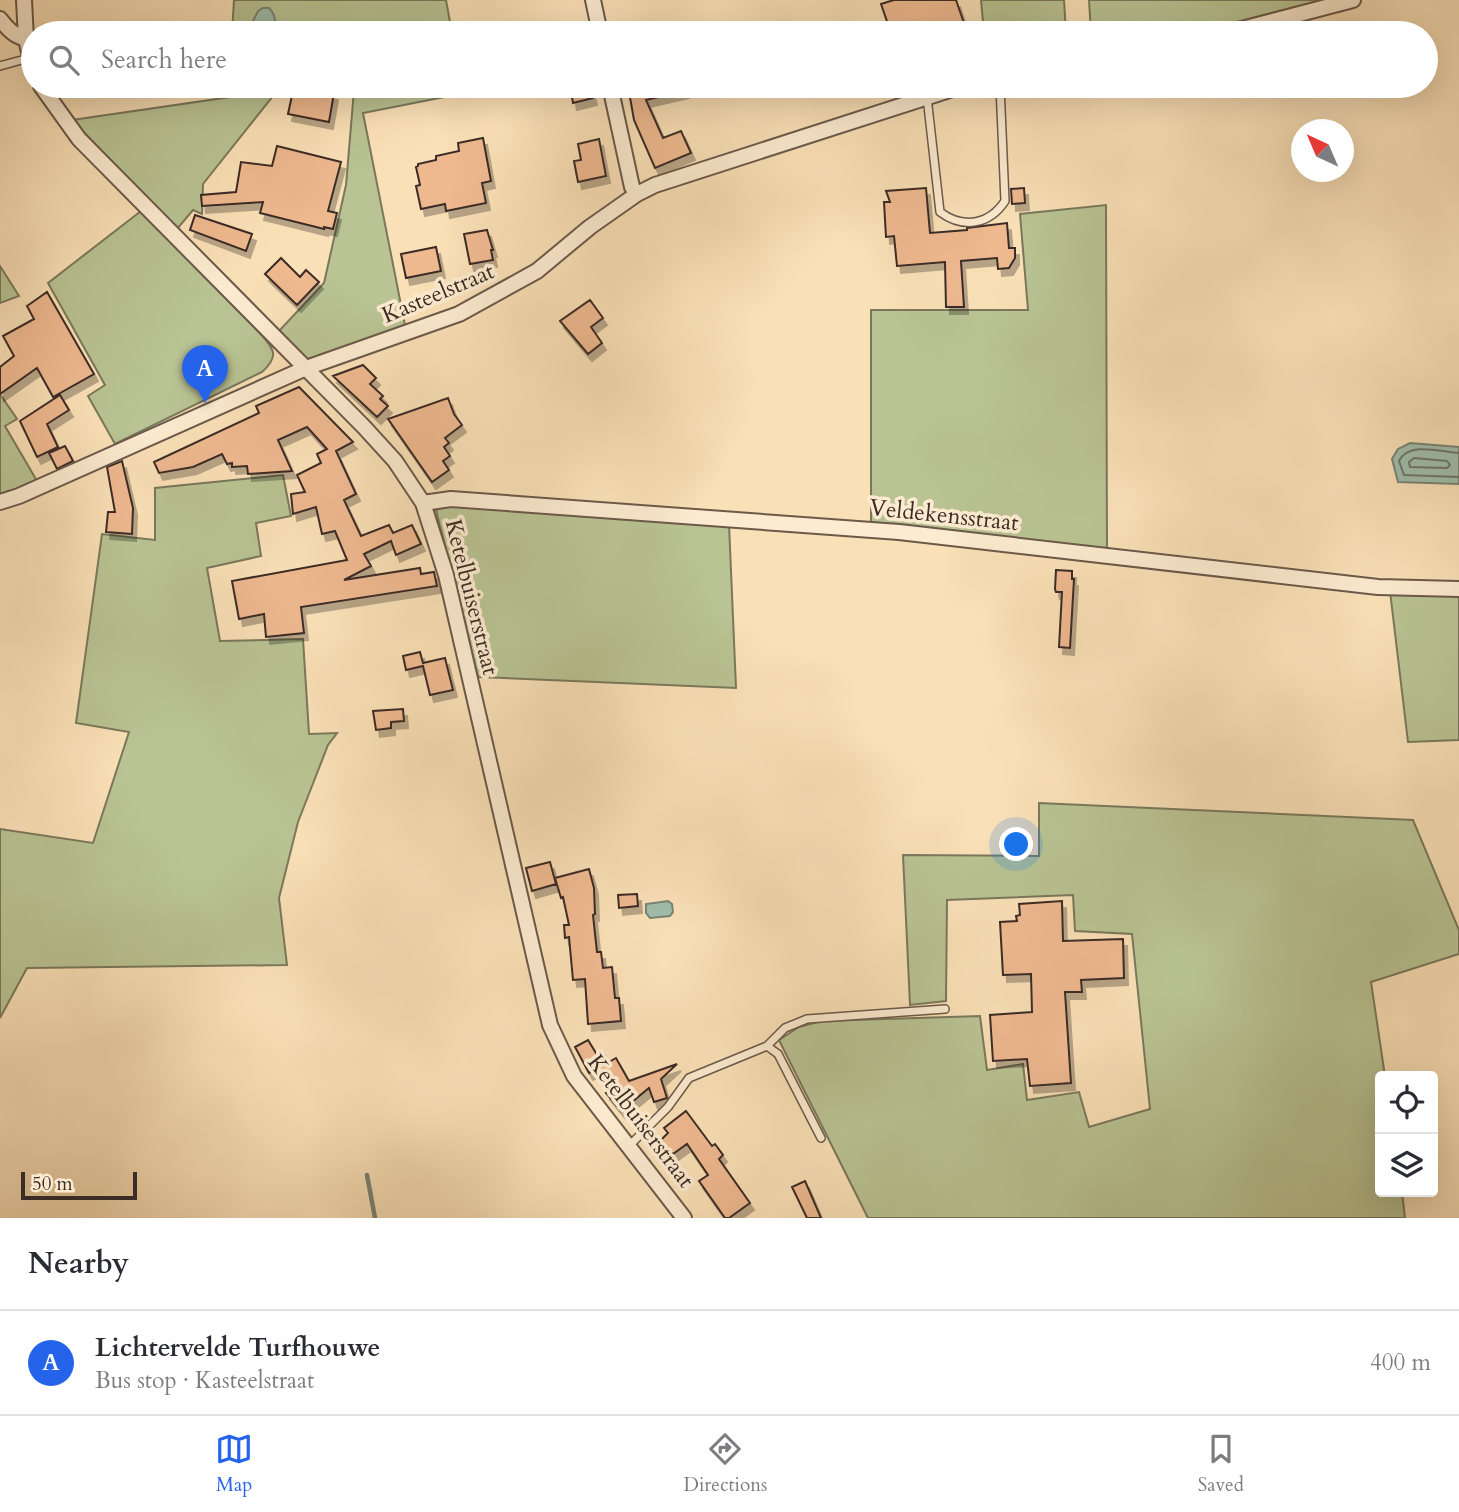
<!DOCTYPE html>
<meta charset="utf-8">
<style>
body{margin:0;font-family:Cardo,serif;background:#f7f7f7;color:#2b2b33}
.controls{position:absolute;right:21px;bottom:21px;display:grid;overflow:hidden;border-radius:7px;box-shadow:0 7px 28px #0002}
.controls button{width:63px;height:63px;display:grid;place-items:center;padding:0;border:0;border-bottom:2px solid #e1e1e2;background:#fff;color:#2b2b33;font:35px sans-serif}
.compass{position:absolute;left:1291px;top:119px;width:63px;height:63px;border-radius:50%;background:#fff;box-shadow:0 7px 28px #0002;rotate:316deg}
.scale{position:absolute;left:21px;bottom:18px;width:116px;box-sizing:border-box;padding-left:7px;border:4px solid #3b2c25;border-top:0;font-size:19px;line-height:24px;white-space:nowrap;color:#3b2c25;-webkit-text-stroke:5px #fcebd0;paint-order:stroke}
.you{position:absolute;left:1017px;top:845px;width:24px;height:24px;margin:-18px;border:5px solid #fff;border-radius:50%;background:#1a73e8;box-shadow:0 0 0 10px #1a73e833}
.badge{display:grid;place-items:center;width:46px;height:46px;border-radius:50%;background:#2563eb;color:#fff;font-size:23px;font-weight:700}
.pin{position:absolute;translate:-50% -58px;filter:drop-shadow(0 2px 4px #0008)}
.pin::after{content:'';position:absolute;top:37px;width:24px;height:21px;background:inherit;clip-path:polygon(0 0,100% 0,50% 100%)}
.list{margin:0;padding:0;list-style:none}
h2{display:flex;justify-content:space-between;align-items:center;height:91px;margin:0;padding:0 28px;font-size:30px}
h2 small{font-size:23px;font-weight:400;color:#7c7c81}
.list li{display:grid;grid-template-columns:46px 1fr auto;gap:21px;align-items:center;box-sizing:border-box;height:105px;padding:0 28px;border-top:2px solid #e1e1e2}
.list b{display:block;font-size:26px;white-space:nowrap}
.list p{margin:0;font-size:23px;white-space:nowrap;color:#7c7c81}
.list em{font-size:23px;font-style:normal;color:#7c7c81}
.icon{flex:none;width:38px;height:38px;fill:none;stroke:currentColor;stroke-width:2;stroke-linecap:round;stroke-linejoin:round}
.map{position:relative;flex:none;width:1459px;height:1218px;overflow:hidden}
.search{position:absolute;background:#fff;box-shadow:0 7px 28px #0002;left:21px;right:21px;top:21px;height:77px;display:flex;align-items:center;gap:18px;box-sizing:border-box;padding:0 24px;border-radius:38px;color:#7c7c81;font-size:26px}
.sheet{height:196px;background:#fff}
nav{display:flex;justify-content:space-around;align-items:center;box-sizing:border-box;height:98px;border-top:2px solid #e1e1e2;background:#fff;font-size:19px;color:#7c7c81}
nav a{display:grid;justify-items:center;gap:4px}
nav .on{color:#2563eb}
.map>svg:first-child{display:block}
.green{fill:#b9c393;stroke:#7a785c;stroke-width:2}
.water{fill:#9fbdab;stroke:#778375;stroke-width:2}
.lines{fill:none;stroke-linecap:round;stroke-linejoin:round}
.shore{stroke:#6d7468;stroke-width:2}
.stream{stroke:#778375;stroke-width:4.5}
.building{fill:#efb990;stroke:#3b2c25;stroke-width:2;filter:url(#shadow)}
.lane-casing{stroke:#6b594a;stroke-width:10}
.street-casing{stroke:#6b594a;stroke-width:18}
.lane{stroke:#fcebd0;stroke-width:7}
.street{stroke:#fcebd0;stroke-width:14}
.labels{text-anchor:middle;dominant-baseline:central;stroke-width:7;stroke-linejoin:round;paint-order:stroke}
.street-label{font-size:23px;fill:#3b2c25;stroke:#fcebd0}
</style>
<div class="map">
<svg width="1459" height="1218" viewBox="0 0 1459 1218">
<defs>
<filter id="shadow"><feDropShadow dx="4" dy="7" stdDeviation="0" flood-color="#0004"/></filter>
</defs>
<rect width="100%" height="100%" fill="#fae0b7"/>
<filter id="stains"><feTurbulence type="fractalNoise" baseFrequency=".00286" numOctaves="4"/><feColorMatrix values="0 0 0 0 .2 0 0 0 0 .09 0 0 0 0 .02 0 0 0 .5 -.17"/></filter>
<radialGradient id="worn" r=".72"><stop offset=".6" stop-color="#630" stop-opacity="0"/><stop offset="1" stop-color="#630" stop-opacity=".3"/></radialGradient>
<path class="green" d="M 234,0 L 446,0 L 452,33 L 232,33 Z
M 981,0 L 1064,0 L 1066,33 L 984,33 Z
M 1089,0 L 1328,0 L 1235,24 L 1173,33 L 1091,33 Z
M 231,86 L 281,86 L 203,184 L 202,214 L 193,210 L 177,229 L 72,120 L 230,97 Z
M 334,86 L 463,86 L 465,93 L 363,113 L 405,325 L 308,362 L 279,331 L 324,283 L 346,185 L 354,90 Z
M 1106,205 L 1107,549 L 871,522 L 871,310 L 1028,310 L 1020,214 Z
M 141,211 L 260,333 C 274,349 280,356 262,372 L 115,444 L 88,396 L 105,385 L 48,283 Z
M 0,266 L 19,296 L 0,303 Z
M 0,394 L 17,419 L 5,426 L 37,481 L 0,495 Z
M 283,475 L 291,516 L 256,523 L 261,556 L 207,568 L 220,641 L 303,639 L 309,734 L 337,733 L 328,745 L 298,822 L 279,898 L 287,965 L 27,968 L 0,1018 L 0,829 L 93,843 L 129,732 L 76,723 L 102,534 L 155,540 L 155,488 Z
M 448,505 L 729,524 L 736,688 L 478,677 L 436,510 Z
M 1390,591 L 1459,593 L 1459,740 L 1408,742 Z
M 1039,803 L 1413,820 L 1459,930 L 1459,954 L 1371,982 L 1385,1076 L 1380,1076 L 1380,1192 L 1402,1192 L 1405,1218 L 868,1218 L 779,1040 L 799,1027 L 822,1021 L 980,1016 L 987,1070 L 1023,1064 L 1027,1100 L 1079,1092 L 1089,1127 L 1150,1109 L 1132,934 L 1075,931 L 1073,895 L 947,900 L 946,1001 L 910,1005 L 903,855 L 1039,856 Z"/>
<path class="water" d="M 263,8 L 269,8 C 276,15 276,23 274,33 L 247,33 L 258,11 Z
M 1410,443 L 1459,447 L 1459,484 L 1398,482 L 1392,459 L 1398,449 Z
M 668,901 L 672,904 L 673,912 L 670,916 L 650,918 L 646,913 L 646,904 Z"/>
<g class="lines">
<path class="shore" d="M 1459,453 C 1441,452 1409,441 1399,461 L 1404,475 L 1459,477
M 1414,458 L 1447,461 L 1450,465 L 1447,468 L 1410,467 L 1409,462 Z"/>
<path class="stream" d="M 367,1175 L 375,1218"/>
</g>
<path class="building" d="M 894,0 L 956,0 L 965,26 L 943,33 L 891,33 L 881,4 Z
M 294,86 L 334,93 L 329,122 L 288,114 Z
M 570,86 L 590,86 L 593,98 L 573,103 Z
M 628,86 L 684,86 L 685,91 L 646,100 L 663,138 L 681,131 L 691,153 L 655,168 L 634,120 Z
M 483,138 L 491,181 L 482,183 L 486,203 L 446,211 L 445,204 L 421,209 L 416,186 L 420,185 L 416,167 L 418,166 L 418,164 L 436,160 L 436,156 L 459,151 L 458,143 Z
M 599,139 L 606,176 L 578,182 L 574,161 L 581,160 L 578,144 Z
M 277,146 L 341,162 L 328,211 L 337,213 L 333,229 L 324,227 L 324,229 L 260,213 L 263,202 L 202,206 L 201,195 L 236,192 L 241,162 L 272,166 Z
M 926,188 L 930,233 L 967,230 L 967,228 L 1007,223 L 1009,248 L 1015,248 L 1015,258 L 1009,268 L 998,269 L 997,258 L 961,261 L 964,307 L 946,307 L 945,262 L 897,266 L 894,236 L 886,237 L 884,202 L 890,202 L 886,191 Z
M 1024,188 L 1025,203 L 1012,204 L 1011,189 Z
M 195,215 L 252,234 L 246,251 L 190,230 Z
M 487,230 L 493,250 L 491,250 L 493,260 L 470,264 L 464,234 Z
M 436,247 L 441,271 L 406,278 L 401,254 Z
M 281,258 L 300,277 L 306,270 L 319,282 L 297,305 L 265,274 Z
M 47,292 L 94,374 L 53,397 L 37,368 L 0,394 L 0,367 L 14,356 L 3,336 L 34,319 L 27,306 Z
M 590,300 L 603,318 L 591,327 L 602,343 L 588,354 L 560,321 Z
M 363,365 L 376,378 L 370,384 L 383,396 L 380,399 L 388,406 L 377,417 L 333,376 Z
M 299,387 L 353,442 L 336,451 L 356,494 L 344,500 L 361,536 L 389,525 L 393,533 L 412,525 L 421,544 L 396,555 L 391,541 L 364,554 L 371,566 L 344,580 L 420,568 L 421,574 L 434,572 L 437,586 L 301,607 L 304,633 L 266,637 L 264,614 L 239,619 L 232,581 L 347,560 L 335,531 L 322,534 L 316,507 L 293,514 L 291,494 L 305,492 L 297,475 L 321,463 L 317,454 L 327,449 L 307,427 L 278,440 L 292,471 L 248,474 L 247,466 L 232,467 L 232,463 L 227,464 L 222,454 L 193,467 L 159,473 L 154,462 L 259,413 L 256,406 Z
M 60,395 L 69,410 L 47,424 L 58,447 L 37,457 L 20,421 Z
M 448,398 L 454,414 L 462,425 L 445,438 L 449,443 L 444,447 L 450,456 L 443,461 L 449,470 L 432,482 L 388,419 Z
M 65,446 L 73,461 L 57,469 L 49,453 Z
M 122,461 L 133,508 L 132,534 L 106,532 L 108,512 L 115,512 L 107,467 Z
M 1056,570 L 1072,571 L 1072,579 L 1074,579 L 1070,648 L 1059,647 L 1062,592 L 1056,592 L 1055,589 Z
M 420,652 L 423,663 L 445,658 L 453,690 L 430,695 L 423,666 L 406,670 L 403,656 Z
M 403,709 L 404,721 L 391,722 L 391,728 L 376,730 L 373,711 Z
M 550,862 L 556,884 L 532,891 L 526,868 Z
M 589,869 L 594,888 L 595,914 L 593,915 L 597,952 L 601,952 L 603,968 L 612,967 L 615,998 L 619,998 L 621,1021 L 588,1024 L 585,979 L 573,980 L 569,937 L 565,938 L 564,925 L 569,925 L 563,897 L 561,898 L 555,878 Z
M 637,894 L 638,906 L 619,908 L 618,895 Z
M 1062,901 L 1063,941 L 1123,939 L 1124,978 L 1081,980 L 1082,992 L 1065,992 L 1071,1083 L 1030,1086 L 1027,1059 L 993,1061 L 990,1015 L 1032,1012 L 1031,974 L 1003,975 L 1000,922 L 1017,921 L 1016,916 L 1020,915 L 1019,904 Z
M 588,1040 L 599,1058 L 605,1055 L 609,1062 L 616,1058 L 629,1081 L 677,1064 L 661,1079 L 667,1098 L 654,1102 L 649,1088 L 621,1111 L 606,1093 L 609,1091 L 598,1069 L 589,1073 L 575,1047 Z
M 686,1111 L 712,1146 L 715,1144 L 723,1155 L 719,1159 L 750,1203 L 729,1218 L 725,1218 L 699,1181 L 708,1175 L 687,1144 L 673,1154 L 671,1152 L 663,1158 L 655,1146 L 668,1133 L 664,1128 Z
M 805,1181 L 821,1218 L 807,1218 L 792,1187 Z"/>
<g class="lines">
<g class="lane-casing">
<path id="lane" d="M 0,66 L 29,58
M 927,97 L 940,212 C 963,229 989,225 1005,201 L 1000,86
M 767,1046 L 778,1054 L 821,1138
M 629,1146 L 668,1107 L 689,1078 L 767,1046 L 785,1028 L 807,1019 L 945,1009"/>
</g>
<g class="street-casing">
<path id="street" d="M 24,0 L 26,39 L 33,69
M 593,0 L 600,33
M 0,19 C 8,29 14,36 26,39
M 1217,33 L 1238,30 L 1353,0
M 41,86 L 79,139 L 364,427 L 395,461 L 423,503 L 446,575 L 550,1025 L 574,1076 L 684,1218
M 610,86 L 632,187 L 637,194
M 0,502 L 19,496 L 306,368 L 459,314 L 537,271 L 590,227 L 637,194 L 655,185 L 962,86
M 423,503 L 451,499 L 899,532 L 1378,587 L 1459,589"/>
</g>
<use href="#lane" class="lane"/>
<use href="#street" class="street"/>
</g>
<g class="labels">
<g class="street-label">
<text transform="translate(438 293) rotate(-23)">Kasteelstraat</text>
<text transform="translate(944 515) rotate(6)">Veldekensstraat</text>
<text transform="translate(472 597) rotate(76)">Ketelbuiserstraat</text>
<text transform="translate(641 1121) rotate(53)">Ketelbuiserstraat</text>
</g>
</g>
<rect width="100%" height="100%" filter="url(#stains)"/>
<rect width="100%" height="100%" fill="url(#worn)"/>
</svg>
<div class="controls">
<button><svg class="icon" aria-label="locate" viewBox="0 0 24 24"><circle cx="12" cy="12" r="6"/><path d="M12 2v4M12 18v4M2 12h4M18 12h4"/></svg></button>
<button><svg class="icon" aria-label="layers" viewBox="0 0 24 24"><path d="M12 4l9 5-9 5-9-5zM3 14l9 5 9-5"/></svg></button>
</div>
<svg class="compass" viewBox="-18 -18 36 36"><path d="M0-13l5 13h-10z" fill="#e53935"/><path d="M0 13l5-13h-10z" fill="#7c7c81"/></svg>
<div class="scale">50 m</div>
<div class="you"></div>
<div class="pin badge" style="left:205px;top:403px">A</div>
<div class="search"><svg class="icon" aria-label="search" viewBox="0 0 24 24"><circle cx="10" cy="10" r="6"/><path d="M15 15l6 6"/></svg>Search here</div>
</div>
<section class="sheet">
<h2>Nearby<small></small></h2>
<ul class="list">
<li><span class="badge">A</span><div><b>Lichtervelde Turfhouwe</b><p>Bus stop · Kasteelstraat</p></div><em>400 m</em></li>
</ul>
</section>
<nav>
<a class="on"><svg class="icon" aria-label="map" viewBox="0 0 24 24"><path d="M3 6l6-2 6 2 6-2v14l-6 2-6-2-6 2zM9 4v14M15 6v14"/></svg>Map</a>
<a><svg class="icon" aria-label="directions" viewBox="0 0 24 24"><path d="M12 3l9 9-9 9-9-9zM9 14v-3h6M13 9l2 2-2 2"/></svg>Directions</a>
<a><svg class="icon" aria-label="saved" viewBox="0 0 24 24"><path d="M7 4h10v16l-5-4-5 4z"/></svg>Saved</a>
</nav>
